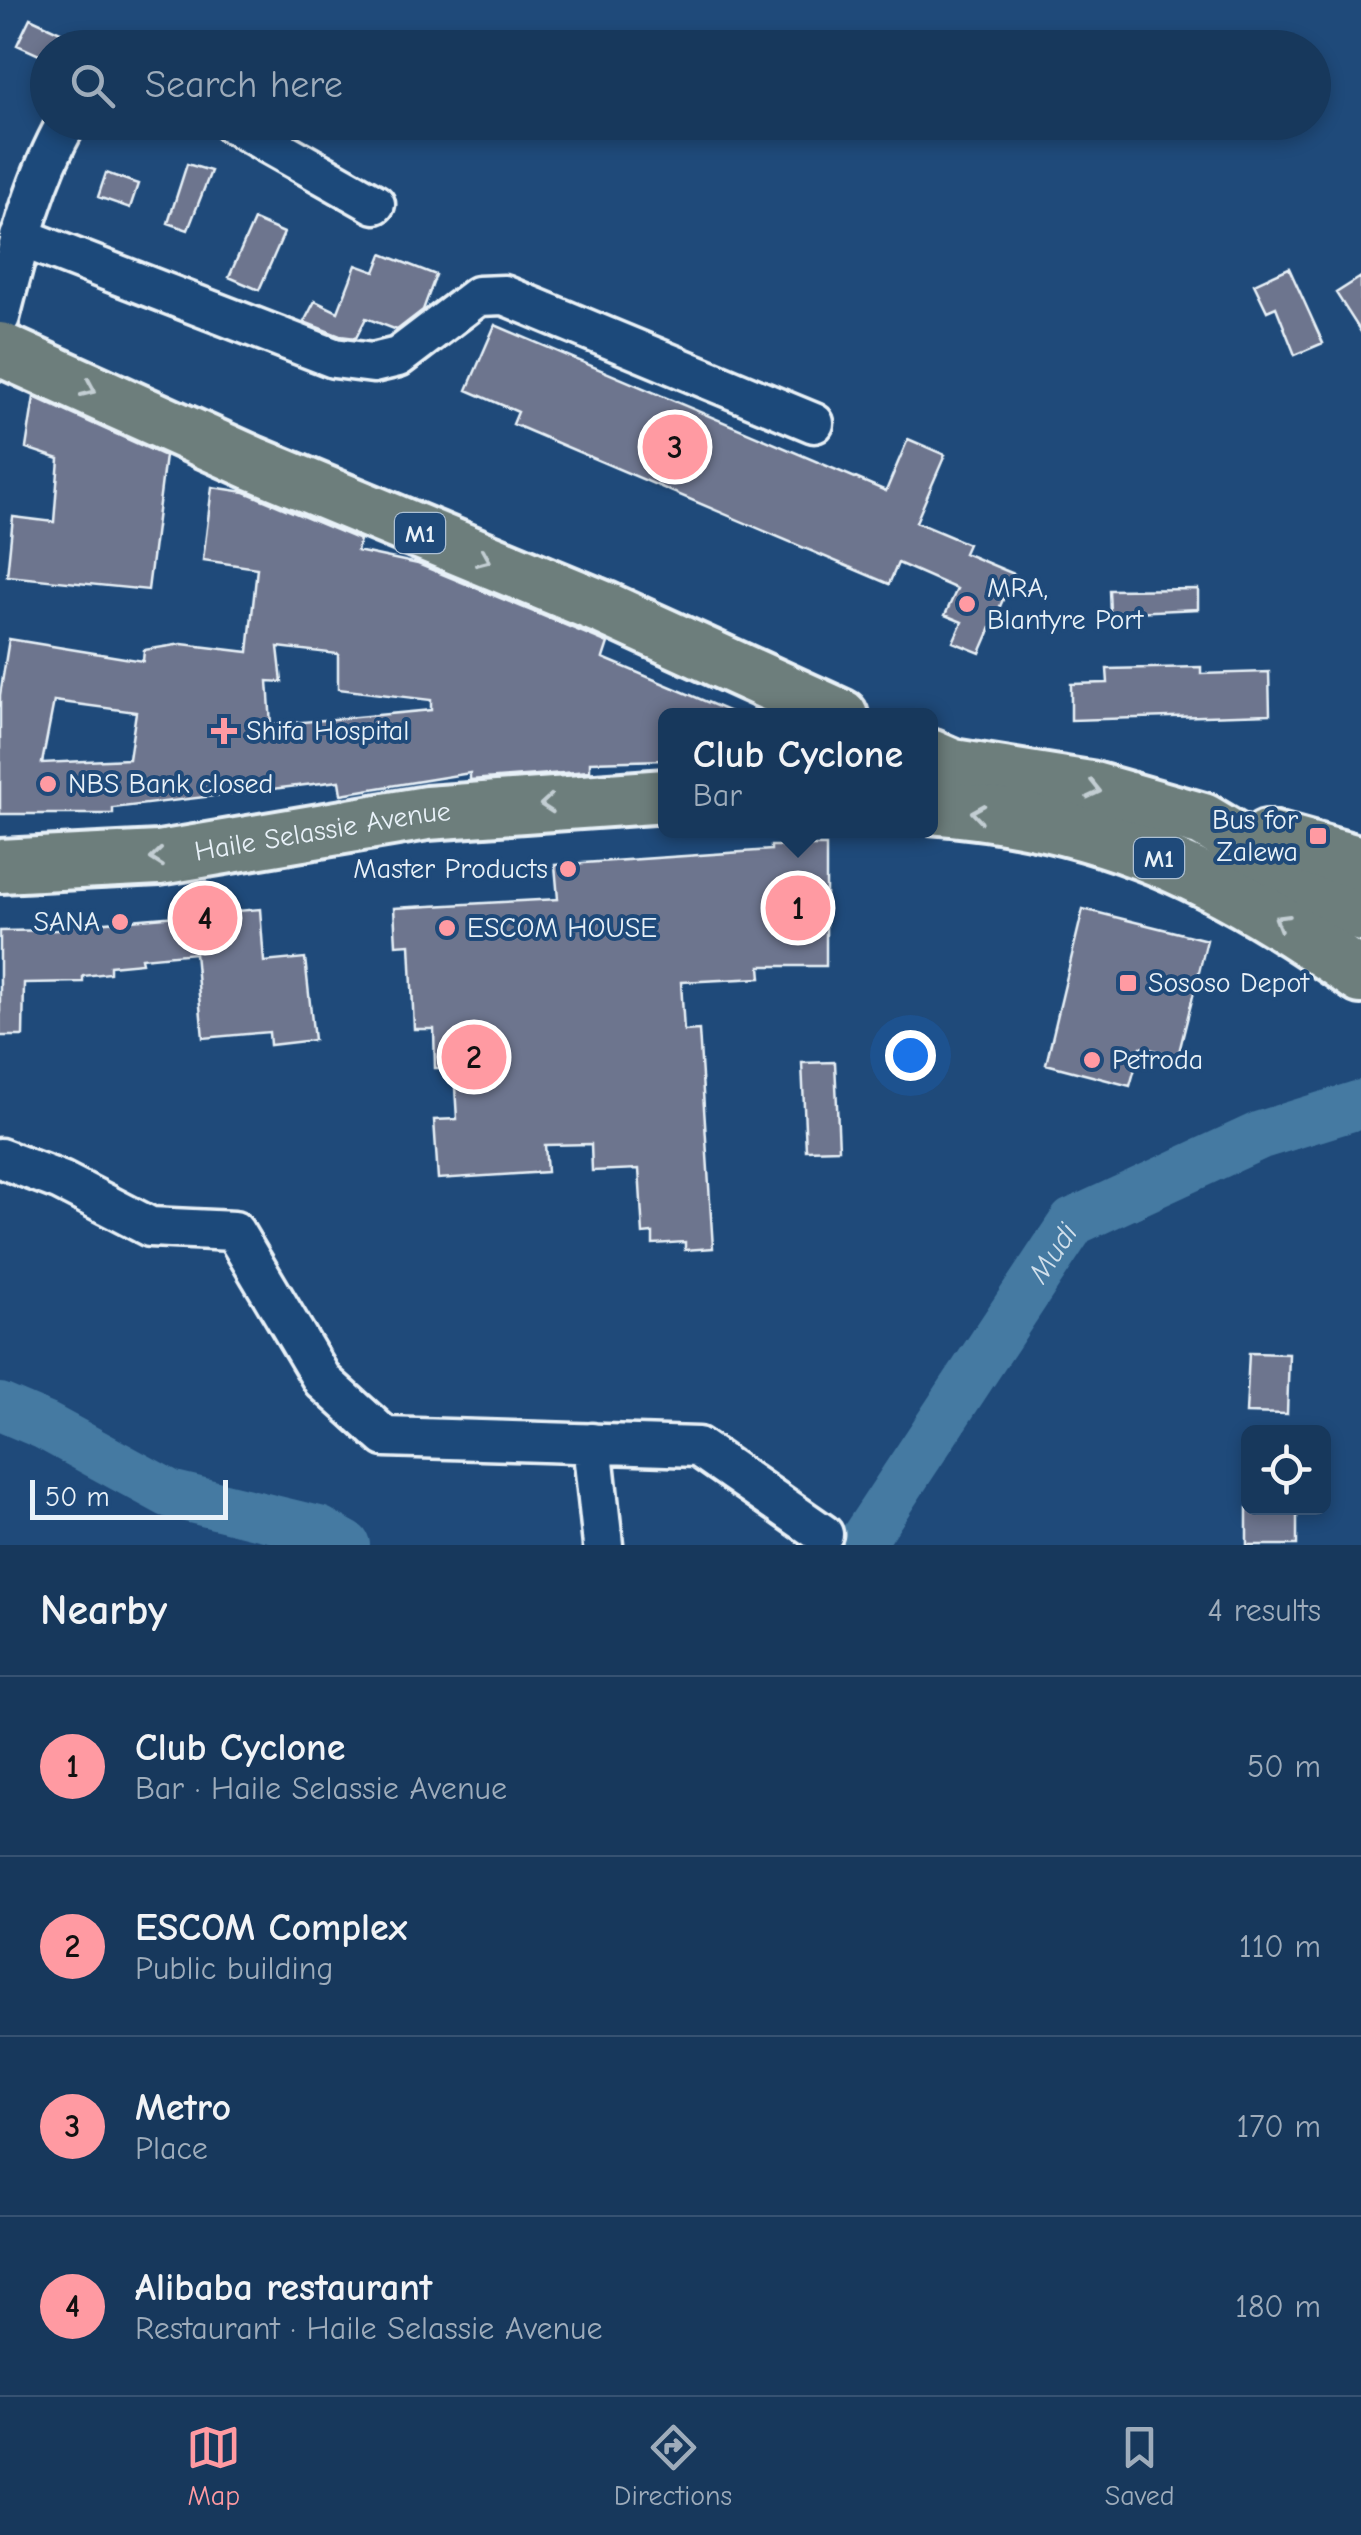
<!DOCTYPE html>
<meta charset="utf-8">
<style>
body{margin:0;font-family:"Comic Neue",sans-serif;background:#244365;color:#f1f3f6}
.controls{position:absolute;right:30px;bottom:30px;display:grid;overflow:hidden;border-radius:15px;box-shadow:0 5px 15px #0003}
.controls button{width:90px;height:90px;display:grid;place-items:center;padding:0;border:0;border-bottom:2px solid #365272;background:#17385c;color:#f1f3f6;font:50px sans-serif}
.scale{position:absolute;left:30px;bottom:25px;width:198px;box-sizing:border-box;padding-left:10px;border:5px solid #e8f1f8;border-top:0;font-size:28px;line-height:35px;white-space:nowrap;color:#e8f1f8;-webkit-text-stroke:8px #1f4a7a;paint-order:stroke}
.you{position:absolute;left:910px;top:1055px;width:35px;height:35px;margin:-25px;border:8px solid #fff;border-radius:50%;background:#1a73e8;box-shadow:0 0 0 15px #1a73e833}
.badge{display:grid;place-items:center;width:65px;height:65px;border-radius:50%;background:#ff9aa2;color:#111;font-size:32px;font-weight:700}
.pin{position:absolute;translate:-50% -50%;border:5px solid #fff;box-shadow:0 2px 10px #0006}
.popup{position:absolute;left:658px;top:708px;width:280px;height:130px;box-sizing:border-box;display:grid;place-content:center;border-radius:15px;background:#17385c;filter:drop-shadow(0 2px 8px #0005);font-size:32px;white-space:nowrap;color:#9eacbb}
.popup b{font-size:38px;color:#f1f3f6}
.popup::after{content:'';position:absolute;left:50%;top:100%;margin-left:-20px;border:20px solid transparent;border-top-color:#17385c}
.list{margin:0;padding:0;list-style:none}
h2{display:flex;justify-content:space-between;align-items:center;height:130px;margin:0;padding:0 40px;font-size:42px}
h2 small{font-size:32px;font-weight:400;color:#9eacbb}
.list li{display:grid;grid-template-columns:65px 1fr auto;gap:30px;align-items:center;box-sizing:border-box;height:180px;padding:0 40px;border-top:2px solid #365272}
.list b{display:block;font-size:38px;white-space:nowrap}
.list p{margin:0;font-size:32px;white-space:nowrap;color:#9eacbb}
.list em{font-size:32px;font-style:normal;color:#9eacbb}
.icon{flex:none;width:55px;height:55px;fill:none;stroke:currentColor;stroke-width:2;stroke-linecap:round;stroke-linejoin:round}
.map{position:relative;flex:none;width:1361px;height:1545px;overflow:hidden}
.search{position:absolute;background:#17385c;box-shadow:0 5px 15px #0003;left:30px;right:30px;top:30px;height:110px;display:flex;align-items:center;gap:25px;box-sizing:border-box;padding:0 35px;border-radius:55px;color:#9eacbb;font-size:38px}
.sheet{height:850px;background:#17385c}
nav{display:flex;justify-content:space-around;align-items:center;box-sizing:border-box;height:140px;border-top:2px solid #365272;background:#17385c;font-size:28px;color:#9eacbb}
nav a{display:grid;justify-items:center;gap:5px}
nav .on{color:#ff9aa2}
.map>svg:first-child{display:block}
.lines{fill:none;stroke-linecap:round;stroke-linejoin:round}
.river{stroke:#457aa2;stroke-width:48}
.building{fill:#6d758e;stroke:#e8f1f8;stroke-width:2.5;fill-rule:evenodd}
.minor-casing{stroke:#e8f1f8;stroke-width:45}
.highway-casing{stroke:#e8f1f8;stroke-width:60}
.minor{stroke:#1f4a7a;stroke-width:38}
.highway{stroke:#6d7e7c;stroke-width:52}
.oneway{stroke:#c3ced3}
.poi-dot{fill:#ff9aa2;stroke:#1f4a7a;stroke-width:4}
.labels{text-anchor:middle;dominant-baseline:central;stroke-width:8;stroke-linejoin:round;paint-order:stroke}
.shield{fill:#1f4a7a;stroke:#acbfd2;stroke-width:2.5}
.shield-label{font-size:25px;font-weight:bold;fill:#e8f1f8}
.poi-label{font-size:28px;fill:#e8f1f8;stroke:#1f4a7a;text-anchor:start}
.street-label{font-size:28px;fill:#e8f1f8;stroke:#1f4a7a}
.water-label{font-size:30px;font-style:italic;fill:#d0dfeb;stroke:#1f4a7a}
</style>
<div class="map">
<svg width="1361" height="1545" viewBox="0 0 1361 1545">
<rect width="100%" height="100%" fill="#1f4a7a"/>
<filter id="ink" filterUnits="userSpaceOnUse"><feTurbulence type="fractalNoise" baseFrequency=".01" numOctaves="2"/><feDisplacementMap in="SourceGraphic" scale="20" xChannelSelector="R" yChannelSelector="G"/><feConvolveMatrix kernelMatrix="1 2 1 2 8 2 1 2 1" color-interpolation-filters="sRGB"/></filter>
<g filter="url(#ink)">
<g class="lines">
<g class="river">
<path d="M 0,1407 L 45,1426 L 170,1494 L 319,1530 L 346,1545"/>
<path id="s1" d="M 860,1545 L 1073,1222 L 1261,1135 L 1361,1104"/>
</g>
</g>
<path class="building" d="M 30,18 L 95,48 L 48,48 L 48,59 L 17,45 Z
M 187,164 L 211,171 L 188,230 L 168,223 Z
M 106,173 L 138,184 L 130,208 L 98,197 Z
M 254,220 L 284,233 L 259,290 L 229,277 Z
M 382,254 L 436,275 L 423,310 L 397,330 L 366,318 L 356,338 L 340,336 L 304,322 L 315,301 L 338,312 L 356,265 L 375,272 Z
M 1289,268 L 1323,343 L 1295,355 L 1276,307 L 1267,311 L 1254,284 Z
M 1361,277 L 1361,332 L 1336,293 Z
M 495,325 L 886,491 L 908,439 L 945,455 L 916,522 L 968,544 L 964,553 L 1014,574 L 980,653 L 953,642 L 962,622 L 945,615 L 957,589 L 898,563 L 889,584 L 513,424 L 518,412 L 467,390 Z
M 34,397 L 165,456 L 148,590 L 7,576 L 13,517 L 54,522 L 59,459 L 26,448 Z
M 212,487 L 245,492 L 360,540 L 357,551 L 418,564 L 594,637 L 608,643 L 603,658 L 740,716 L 666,716 L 666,760 L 590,762 L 590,771 L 470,780 L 470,773 L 341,794 L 339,781 L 113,808 L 113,814 L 0,814 L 0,695 L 9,639 L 143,661 L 144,650 L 182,644 L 248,652 L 257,568 L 203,560 ZM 278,647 L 338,654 L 338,689 L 431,700 L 431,710 L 271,725 L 268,681 L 282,682 ZM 54,701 L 136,712 L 129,759 L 42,763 Z
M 1198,589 L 1198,609 L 1110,613 L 1109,590 Z
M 1201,667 L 1201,674 L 1269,672 L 1270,714 L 1071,720 L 1071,684 L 1108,683 L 1107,669 Z
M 771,846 L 826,846 L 826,966 L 760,966 L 761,978 L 681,982 L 684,1031 L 699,1030 L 713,1248 L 685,1250 L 685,1242 L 653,1244 L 653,1233 L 643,1234 L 639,1169 L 592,1171 L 591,1144 L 545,1145 L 547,1172 L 438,1179 L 434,1120 L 457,1119 L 454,1071 L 454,1068 L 435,1068 L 434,1029 L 414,1029 L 410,944 L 396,945 L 394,908 L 558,899 L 555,865 L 771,850 Z
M 260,909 L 264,962 L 305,958 L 314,1040 L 270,1045 L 269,1032 L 203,1038 L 195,953 L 141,958 L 142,963 L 110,966 L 110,973 L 83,976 L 83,982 L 24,983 L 23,1036 L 0,1036 L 0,931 L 59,930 L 59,926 Z
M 1083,909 L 1207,940 L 1178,1056 L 1141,1047 L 1130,1086 L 1046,1064 Z
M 835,1062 L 839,1149 L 806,1150 L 802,1063 Z
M 1249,1353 L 1289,1354 L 1287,1414 L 1246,1413 Z
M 1247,1508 L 1297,1508 L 1297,1545 L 1247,1545 Z"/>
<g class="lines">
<g class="minor-casing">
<path id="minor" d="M 230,122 L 375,204
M 20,237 L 334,358 L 373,363 L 398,357 L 478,296 L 504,295 L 814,423
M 0,317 C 17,251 33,182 67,122
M 0,1158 L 61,1181 L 150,1227 L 234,1231 L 323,1381 L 385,1437 L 698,1447 L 823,1534
M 592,1443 L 603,1545"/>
</g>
<g class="highway-casing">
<g id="highway">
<path d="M 0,349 L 253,463 L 606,609 L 841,716"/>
<path d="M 930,756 L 953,766 L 1090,788 L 1203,820 L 1361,915"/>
<path d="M 930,807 C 1103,820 1223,877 1361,977"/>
<path d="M 1267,837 L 1361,863"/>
<path id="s2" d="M 0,866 L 159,858 L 427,813 L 666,796"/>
</g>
</g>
<use href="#minor" class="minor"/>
<use href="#highway" class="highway"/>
</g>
<defs><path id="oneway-chevron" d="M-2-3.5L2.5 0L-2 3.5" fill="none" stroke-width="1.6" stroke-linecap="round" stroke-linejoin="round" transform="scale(2.5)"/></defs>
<g class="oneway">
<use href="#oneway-chevron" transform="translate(89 389) rotate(24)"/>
<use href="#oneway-chevron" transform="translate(484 559) rotate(23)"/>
<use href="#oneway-chevron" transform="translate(1094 790) rotate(13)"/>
<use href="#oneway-chevron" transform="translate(547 804) rotate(175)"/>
<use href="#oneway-chevron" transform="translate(978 813) rotate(-171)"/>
<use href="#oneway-chevron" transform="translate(157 858) rotate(174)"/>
<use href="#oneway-chevron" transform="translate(1281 921) rotate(-149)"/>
</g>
</g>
<g class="poi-dot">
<circle cx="967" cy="604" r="10"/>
<path d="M219 716h10v10h10v10h-10v10h-10v-10h-10v-10h10z"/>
<circle cx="48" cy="784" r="10"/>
<rect x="1308" y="826" width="20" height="20" rx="5"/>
<circle cx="568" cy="869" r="10"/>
<circle cx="120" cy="922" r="10"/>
<circle cx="447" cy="928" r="10"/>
<rect x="1118" y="973" width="20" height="20" rx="5"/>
<circle cx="1092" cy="1060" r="10"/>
</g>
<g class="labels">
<g class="shield">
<rect x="395" y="513" width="50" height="40" rx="8"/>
<rect x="1134" y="838" width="50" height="40" rx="8"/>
</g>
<g class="shield-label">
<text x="420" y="533">M1</text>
<text x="1159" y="858">M1</text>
</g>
<g class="poi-label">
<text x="987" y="588">MRA,<tspan x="987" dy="32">Blantyre Port</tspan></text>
<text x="246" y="731">Shifa Hospital</text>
<text x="68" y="784">NBS Bank closed</text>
<text x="1298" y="820" text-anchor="end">Bus for<tspan x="1298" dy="32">Zalewa</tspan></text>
<text x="548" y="869" text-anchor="end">Master Products</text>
<text x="100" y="922" text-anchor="end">SANA</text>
<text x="467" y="928">ESCOM HOUSE</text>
<text x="1148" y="983">Sososo Depot</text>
<text x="1112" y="1060">Petroda</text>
</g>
<g class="street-label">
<text stroke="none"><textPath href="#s2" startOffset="325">Haile Selassie Avenue</textPath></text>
</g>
<g class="water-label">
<text stroke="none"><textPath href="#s1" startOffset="350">Mudi</textPath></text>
</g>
</g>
</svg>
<div class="controls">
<button><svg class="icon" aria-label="locate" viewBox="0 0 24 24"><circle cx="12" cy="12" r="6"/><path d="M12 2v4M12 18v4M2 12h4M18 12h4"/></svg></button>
</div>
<div class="scale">50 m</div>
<div class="you"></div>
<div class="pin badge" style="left:798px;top:908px">1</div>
<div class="popup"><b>Club Cyclone</b>Bar</div>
<div class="pin badge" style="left:474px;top:1057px">2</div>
<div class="pin badge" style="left:675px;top:447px">3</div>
<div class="pin badge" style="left:205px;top:918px">4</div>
<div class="search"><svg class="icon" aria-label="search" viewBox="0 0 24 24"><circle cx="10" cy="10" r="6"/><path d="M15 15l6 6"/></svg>Search here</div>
</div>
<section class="sheet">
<h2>Nearby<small>4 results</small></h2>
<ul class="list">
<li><span class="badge">1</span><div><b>Club Cyclone</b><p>Bar · Haile Selassie Avenue</p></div><em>50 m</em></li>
<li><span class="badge">2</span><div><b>ESCOM Complex</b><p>Public building</p></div><em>110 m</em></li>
<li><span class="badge">3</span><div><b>Metro</b><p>Place</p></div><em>170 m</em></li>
<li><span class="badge">4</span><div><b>Alibaba restaurant</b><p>Restaurant · Haile Selassie Avenue</p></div><em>180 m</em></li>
</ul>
</section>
<nav>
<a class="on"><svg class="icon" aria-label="map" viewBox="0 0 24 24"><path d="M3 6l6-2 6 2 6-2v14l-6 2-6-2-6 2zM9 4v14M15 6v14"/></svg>Map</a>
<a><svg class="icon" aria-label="directions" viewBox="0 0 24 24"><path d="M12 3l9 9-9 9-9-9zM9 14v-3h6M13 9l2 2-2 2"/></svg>Directions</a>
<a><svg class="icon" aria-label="saved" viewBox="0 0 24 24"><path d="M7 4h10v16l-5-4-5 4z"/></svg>Saved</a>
</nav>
